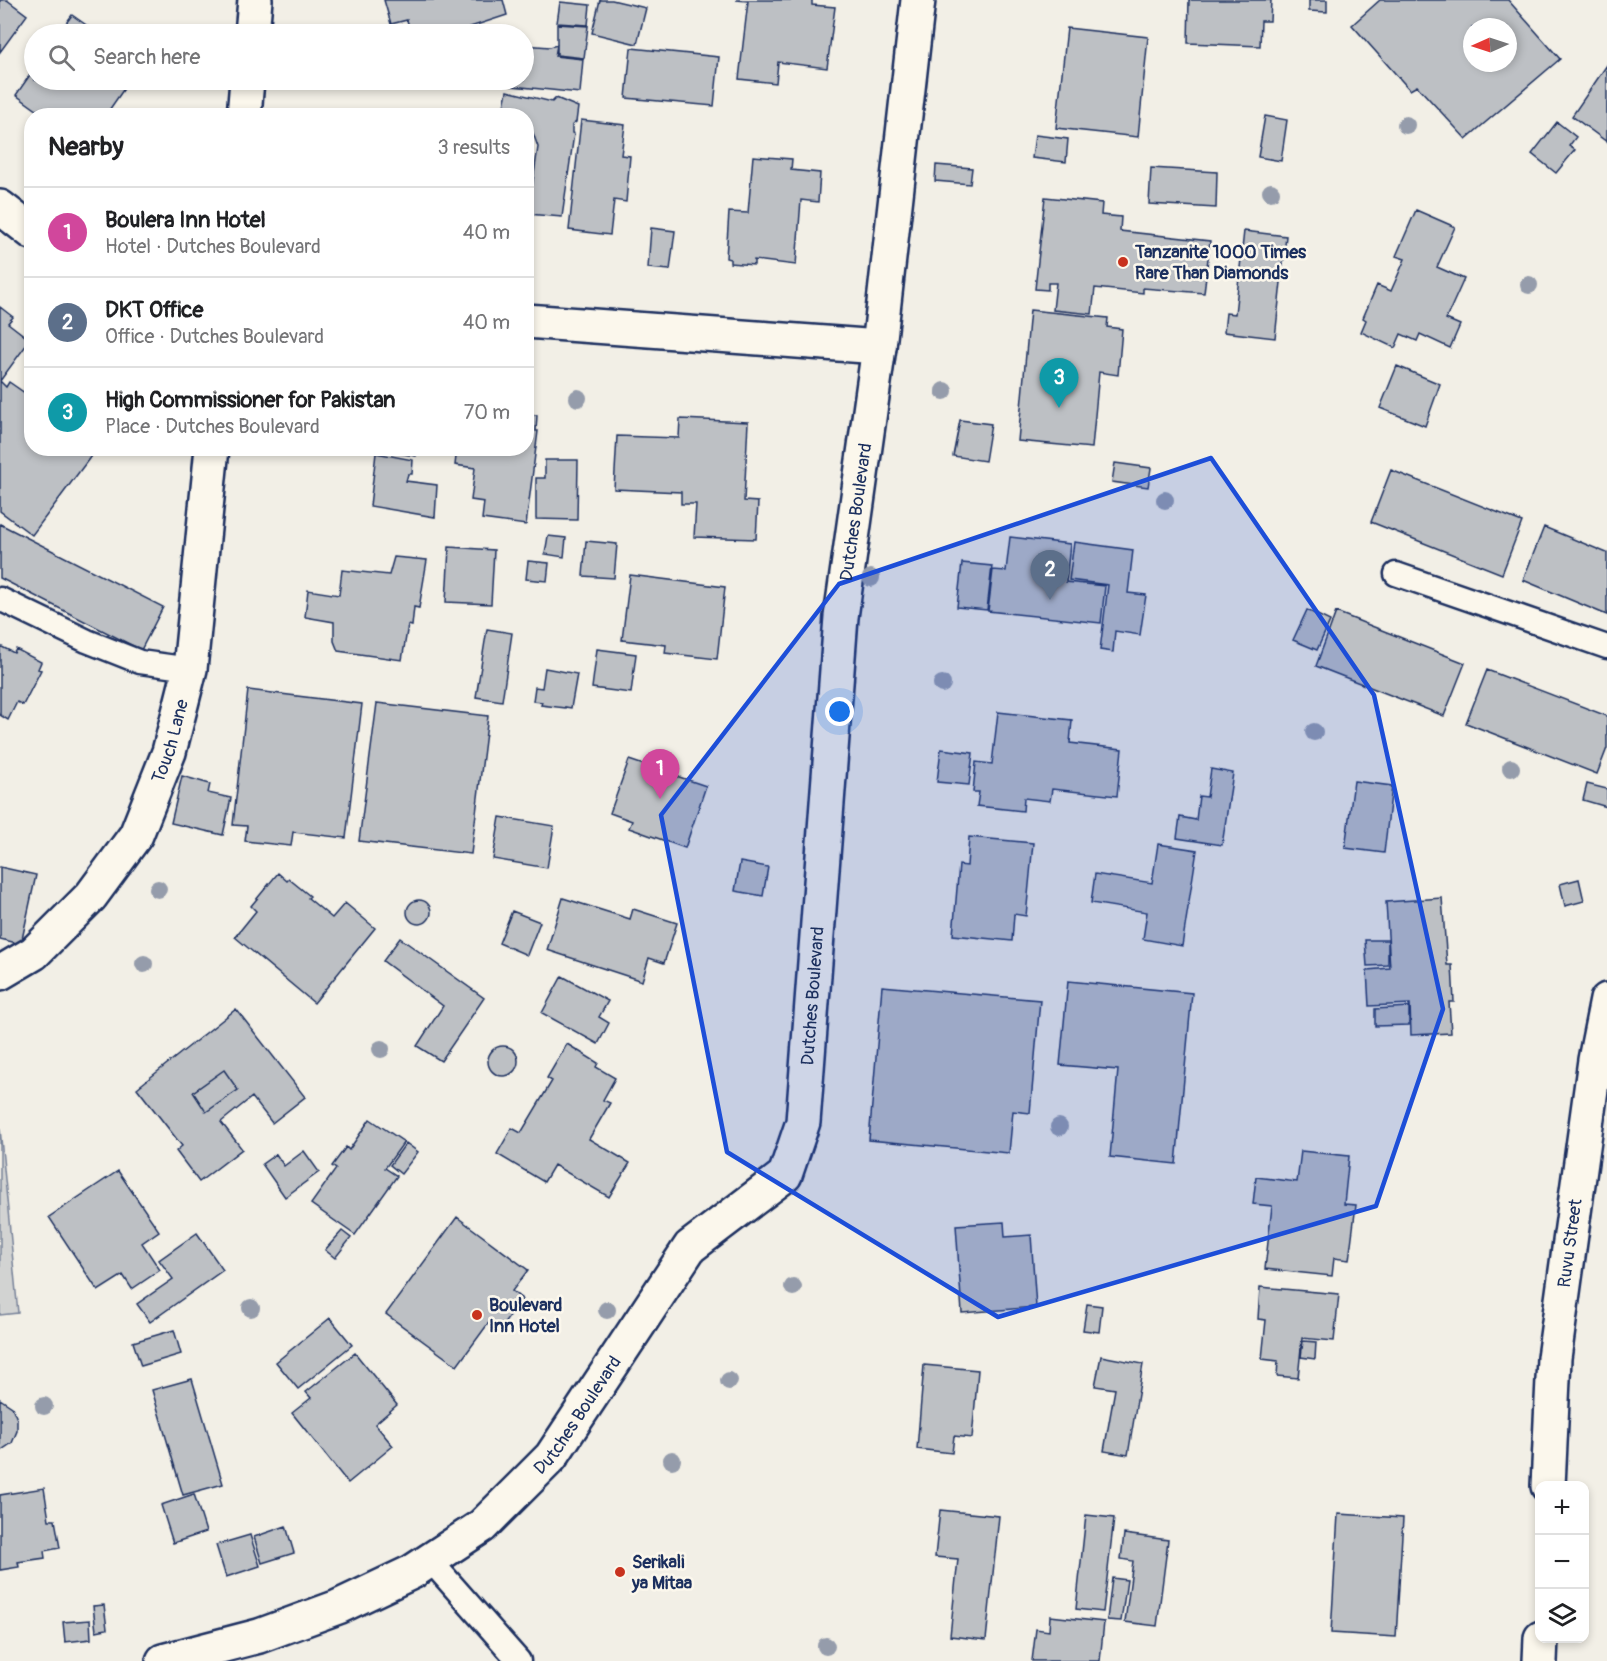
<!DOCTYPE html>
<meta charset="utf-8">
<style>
body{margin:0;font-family:Pangolin,sans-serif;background:#f2f2f2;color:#202124}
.controls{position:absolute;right:18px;bottom:18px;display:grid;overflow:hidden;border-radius:12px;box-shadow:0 3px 9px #0003}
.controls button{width:54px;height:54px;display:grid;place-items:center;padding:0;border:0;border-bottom:2px solid #e0e0e0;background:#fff;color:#202124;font:30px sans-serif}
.compass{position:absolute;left:1463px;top:18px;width:54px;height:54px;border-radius:50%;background:#fff;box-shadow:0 3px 9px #0003;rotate:267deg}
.you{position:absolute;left:840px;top:712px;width:21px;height:21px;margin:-15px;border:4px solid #fff;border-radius:50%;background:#1a73e8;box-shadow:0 0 0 9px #1a73e833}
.badge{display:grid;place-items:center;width:39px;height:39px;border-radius:50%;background:#ea580c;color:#fff;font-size:20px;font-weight:700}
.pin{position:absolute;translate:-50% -50px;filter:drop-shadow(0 2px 3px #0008)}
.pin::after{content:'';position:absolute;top:32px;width:21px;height:18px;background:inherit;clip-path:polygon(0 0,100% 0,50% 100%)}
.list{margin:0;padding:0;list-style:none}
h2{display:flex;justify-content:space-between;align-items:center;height:78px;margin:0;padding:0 24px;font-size:26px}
h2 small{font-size:20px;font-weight:400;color:#757577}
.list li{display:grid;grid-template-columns:39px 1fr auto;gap:18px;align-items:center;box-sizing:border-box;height:90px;padding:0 24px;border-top:2px solid #e0e0e0}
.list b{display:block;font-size:22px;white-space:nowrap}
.list p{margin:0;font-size:20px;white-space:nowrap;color:#757577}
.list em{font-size:20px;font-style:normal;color:#757577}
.icon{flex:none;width:33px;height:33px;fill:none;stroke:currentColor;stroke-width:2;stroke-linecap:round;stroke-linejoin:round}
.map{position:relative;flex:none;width:1607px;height:1661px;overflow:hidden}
.search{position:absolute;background:#fff;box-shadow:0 3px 9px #0003;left:24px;top:24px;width:510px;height:66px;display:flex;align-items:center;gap:15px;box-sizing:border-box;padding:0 21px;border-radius:33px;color:#757577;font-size:22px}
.panel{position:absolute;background:#fff;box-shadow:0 3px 9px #0003;left:24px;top:108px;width:510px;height:348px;border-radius:24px}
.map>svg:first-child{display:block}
.green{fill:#d2d3d2;stroke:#768198;stroke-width:1.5}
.building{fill:#bdc0c4;stroke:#1b2f5e;stroke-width:1.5;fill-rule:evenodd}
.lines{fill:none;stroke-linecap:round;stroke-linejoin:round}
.service-casing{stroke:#1b2f5e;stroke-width:27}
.minor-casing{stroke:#1b2f5e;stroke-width:38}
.service{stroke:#fbf7ec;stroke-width:22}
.minor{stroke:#fbf7ec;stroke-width:33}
.tree{fill:#959cab}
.marked{fill:#1d4ed8;fill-opacity:0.2;stroke:#1d4ed8;stroke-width:4.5;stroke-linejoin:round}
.poi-dot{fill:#c8321e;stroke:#fbf7ec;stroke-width:2}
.labels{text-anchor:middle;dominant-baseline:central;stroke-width:5;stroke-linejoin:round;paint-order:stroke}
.poi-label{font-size:18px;font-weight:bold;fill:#1b2f5e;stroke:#fbf7ec;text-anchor:start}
.street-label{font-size:18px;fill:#1b2f5e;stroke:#fbf7ec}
</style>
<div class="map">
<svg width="1607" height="1661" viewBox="0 0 1607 1661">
<rect width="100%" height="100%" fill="#f2efe6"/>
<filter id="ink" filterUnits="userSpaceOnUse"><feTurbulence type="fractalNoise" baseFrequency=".0167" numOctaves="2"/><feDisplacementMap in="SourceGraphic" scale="12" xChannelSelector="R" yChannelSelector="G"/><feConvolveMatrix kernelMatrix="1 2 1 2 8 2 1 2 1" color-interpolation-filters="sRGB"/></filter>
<g filter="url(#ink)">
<path class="green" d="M 0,1128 L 18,1313 L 0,1315 Z"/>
<path class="building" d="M 0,0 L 7,0 L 27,15 L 0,52 Z
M 384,0 L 503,0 L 507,15 L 449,34 L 411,34 L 407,20 L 391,24 Z
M 600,0 L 612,0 L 646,8 L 637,44 L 592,33 Z
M 736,0 L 812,0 L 812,5 L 835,7 L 827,68 L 778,62 L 776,83 L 739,79 L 748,1 Z
M 1189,0 L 1271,0 L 1270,21 L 1261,21 L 1260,46 L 1188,43 Z
M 1309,0 L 1327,0 L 1327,12 L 1309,11 Z
M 1380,0 L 1508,0 L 1560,59 L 1466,139 L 1417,86 L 1410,90 L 1352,25 ZM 1472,27 L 1508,27 L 1508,63 L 1472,63 Z
M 560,2 L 590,5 L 588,25 L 557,23 Z
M 72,15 L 99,34 L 58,34 Z
M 557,24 L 588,26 L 584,58 L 557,55 Z
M 1067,28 L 1148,37 L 1138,137 L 1056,128 Z
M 524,45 L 550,47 L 557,45 L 555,56 L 583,59 L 580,93 L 512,86 L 513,80 L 524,80 Z
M 631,48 L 719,57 L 714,106 L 626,98 Z
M 1607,65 L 1607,142 L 1572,116 Z
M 34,69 L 34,80 L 130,80 L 105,116 L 45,116 L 16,95 Z
M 507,91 L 552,102 L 556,98 L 578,107 L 576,122 L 572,125 L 572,133 L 574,134 L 562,217 L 528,214 L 538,147 L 533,133 L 526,129 L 526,116 L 517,116 L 503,111 Z
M 421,110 L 445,112 L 449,116 L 416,116 Z
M 1265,116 L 1287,120 L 1281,161 L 1258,157 Z
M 581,120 L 625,125 L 621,155 L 630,156 L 626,202 L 614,200 L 610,235 L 569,230 Z
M 1557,122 L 1576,137 L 1569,146 L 1575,150 L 1556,173 L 1532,154 Z
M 1035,135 L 1068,139 L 1066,162 L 1032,158 Z
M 753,156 L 792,159 L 791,170 L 820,173 L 818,202 L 801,200 L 796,265 L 754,260 L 754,265 L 730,263 L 730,259 L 726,258 L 729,212 L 748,213 Z
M 936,165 L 972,168 L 970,184 L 935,181 Z
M 1151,168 L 1217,172 L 1216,208 L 1149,204 Z
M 1045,197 L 1102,203 L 1101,215 L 1121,217 L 1120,231 L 1210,241 L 1204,293 L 1143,288 L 1143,293 L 1095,288 L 1092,314 L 1053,310 L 1056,283 L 1048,283 L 1048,290 L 1035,289 Z
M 1416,210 L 1455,227 L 1437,267 L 1464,279 L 1446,319 L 1460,325 L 1450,348 L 1420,334 L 1417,341 L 1401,334 L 1395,348 L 1361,332 L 1366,320 L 1363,318 L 1377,285 L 1391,291 L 1405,259 L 1396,256 Z
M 651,228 L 675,231 L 670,270 L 648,268 Z
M 1244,231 L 1286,236 L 1275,338 L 1224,332 L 1226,313 L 1235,314 Z
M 0,307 L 13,317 L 8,323 L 30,340 L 0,381 Z
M 1030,310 L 1108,318 L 1107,327 L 1122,329 L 1118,375 L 1099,372 L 1092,448 L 1018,441 Z
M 1397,366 L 1440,384 L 1425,426 L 1380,408 Z
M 0,381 L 6,387 L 9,382 L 32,398 L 32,448 L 90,448 L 94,452 L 32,535 L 0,511 Z
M 526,400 L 529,400 L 527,414 L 537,415 L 536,431 L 538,431 L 526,525 L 482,519 L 484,502 L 471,500 L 475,468 L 455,465 L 457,448 L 526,448 Z
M 680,419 L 748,422 L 744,501 L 758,502 L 756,539 L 694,537 L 696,504 L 681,504 L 681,492 L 614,489 L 617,436 L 679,438 Z
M 960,420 L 991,424 L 985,461 L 953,456 Z
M 361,448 L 417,448 L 416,456 Z
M 376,453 L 413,460 L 412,474 L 408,474 L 406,481 L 437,485 L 435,517 L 370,506 Z
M 545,460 L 578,460 L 577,520 L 536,519 L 536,478 L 545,478 Z
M 1115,463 L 1151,468 L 1148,487 L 1112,482 Z
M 1391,470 L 1522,522 L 1502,574 L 1371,522 Z
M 0,524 L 163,607 L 141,650 L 0,578 Z
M 1544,527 L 1607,553 L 1607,615 L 1523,580 Z
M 548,536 L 566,538 L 564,557 L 545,554 Z
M 1010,537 L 1070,544 L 1066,582 L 1105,586 L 1101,623 L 988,611 L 993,570 L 1006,571 Z
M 586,541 L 617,544 L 614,578 L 583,576 Z
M 1074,542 L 1133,550 L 1128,593 L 1146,595 L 1140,635 L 1115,631 L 1113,652 L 1100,650 L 1108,585 L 1069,580 Z
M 449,547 L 494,550 L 491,604 L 446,602 Z
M 394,557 L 427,560 L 419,608 L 414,607 L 412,626 L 408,625 L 402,660 L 338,651 L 334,641 L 334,622 L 305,617 L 308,590 L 339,595 L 342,570 L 389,575 Z
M 528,561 L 549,563 L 547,581 L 526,579 Z
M 962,563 L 992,566 L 987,610 L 957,607 Z
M 630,575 L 725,587 L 717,659 L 665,653 L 666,645 L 622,640 Z
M 1307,610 L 1330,621 L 1317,650 L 1293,640 Z
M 1336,612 L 1465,663 L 1444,716 L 1316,666 Z
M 487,629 L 512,633 L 502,701 L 476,697 Z
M 0,646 L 14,653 L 16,649 L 41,662 L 38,669 L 41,670 L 23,705 L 17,702 L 8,720 L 0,715 Z
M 597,649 L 636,654 L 631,693 L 592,688 Z
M 545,668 L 577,674 L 571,708 L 565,707 L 565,708 L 541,705 L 542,702 L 533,701 L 535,687 L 542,688 Z
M 1487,670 L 1607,716 L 1607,748 L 1597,774 L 1466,723 Z
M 248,690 L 362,704 L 346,838 L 293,832 L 291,846 L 245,841 L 247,826 L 233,825 Z
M 377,703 L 488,716 L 471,854 L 359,841 Z
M 998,712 L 1072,720 L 1070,743 L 1122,749 L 1117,796 L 1052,789 L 1050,801 L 1024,798 L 1023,811 L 977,806 L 979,792 L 973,792 L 976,762 L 992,764 Z
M 941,749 L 973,753 L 969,785 L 937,782 Z
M 629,760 L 706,786 L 685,848 L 629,828 L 632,821 L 610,813 Z
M 1211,769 L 1233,773 L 1222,845 L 1177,838 L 1180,817 L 1196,820 L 1199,796 L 1207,797 Z
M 182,776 L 210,784 L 208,793 L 231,798 L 223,835 L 171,823 Z
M 1354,781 L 1392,786 L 1384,853 L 1345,848 Z
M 1587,784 L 1607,789 L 1607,807 L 1583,800 Z
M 500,817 L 554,826 L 547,868 L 493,859 Z
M 969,837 L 1033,843 L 1026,916 L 1014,914 L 1012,941 L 953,935 L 959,865 L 967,866 Z
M 1158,844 L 1197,850 L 1182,946 L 1143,939 L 1147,912 L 1091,903 L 1095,874 L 1152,883 Z
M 740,862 L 768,867 L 763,896 L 735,891 Z
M 0,867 L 36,875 L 21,944 L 0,939 Z
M 278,873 L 287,881 L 289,879 L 310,896 L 308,898 L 332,918 L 345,903 L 375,928 L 314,1003 L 235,937 L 256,911 L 251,906 Z
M 1579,879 L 1584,901 L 1565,906 L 1560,884 Z
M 563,898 L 630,919 L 633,909 L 677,923 L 664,963 L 649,958 L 642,981 L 547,950 Z
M 1442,898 L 1447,965 L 1452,965 L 1454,1002 L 1449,1002 L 1451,1033 L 1411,1035 L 1410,1004 L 1369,1006 L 1367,970 L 1390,968 L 1386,902 Z
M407 912a12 12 0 1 1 24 0a12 12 0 1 1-24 0Z
M 512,911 L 540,922 L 527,955 L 499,943 Z
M 400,938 L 484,998 L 441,1061 L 417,1046 L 443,1006 L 383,961 Z
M 1365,940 L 1388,940 L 1388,965 L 1367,966 Z
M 562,976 L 608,1001 L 599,1017 L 609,1023 L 598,1044 L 542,1013 Z
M 1068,981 L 1192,993 L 1176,1164 L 1110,1157 L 1118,1070 L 1060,1065 Z
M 882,986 L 1040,1000 L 1030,1113 L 1013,1111 L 1009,1153 L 869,1140 Z
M 1409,1007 L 1409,1025 L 1375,1026 L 1375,1009 Z
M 236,1009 L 305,1097 L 272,1123 L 252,1097 L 221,1122 L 242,1149 L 199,1182 L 176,1151 L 182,1146 L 137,1088 ZM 224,1070 L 238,1090 L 206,1112 L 193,1092 Z
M 567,1044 L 598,1063 L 596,1067 L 615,1078 L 603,1100 L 610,1103 L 589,1139 L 630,1163 L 609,1197 L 554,1165 L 544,1182 L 497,1154 L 512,1128 L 521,1133 L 552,1081 L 547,1078 Z
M488 1061a15 15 0 1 1 30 0a15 15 0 1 1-30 0Z
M 224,1070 L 238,1090 L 206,1112 L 193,1092 Z
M 370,1119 L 404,1142 L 385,1168 L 397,1176 L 355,1235 L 311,1204 L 336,1169 L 332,1166 L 346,1147 L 349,1150 Z
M 406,1143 L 418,1152 L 401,1174 L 390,1165 Z
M 304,1151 L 319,1172 L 285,1197 L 262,1164 L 276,1154 L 284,1166 Z
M 1301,1151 L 1349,1156 L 1344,1204 L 1356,1205 L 1349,1260 L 1334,1258 L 1332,1276 L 1265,1269 L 1272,1206 L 1253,1204 L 1256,1177 L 1297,1182 Z
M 118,1171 L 159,1231 L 142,1243 L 160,1270 L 132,1289 L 123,1275 L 98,1291 L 49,1217 Z
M 457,1217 L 528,1270 L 512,1291 L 522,1299 L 501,1328 L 490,1321 L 457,1366 L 386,1314 Z
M 1004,1222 L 1005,1237 L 1031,1235 L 1036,1307 L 962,1313 L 956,1225 Z
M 342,1231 L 351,1238 L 335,1258 L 325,1250 Z
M 197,1233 L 223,1270 L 150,1322 L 137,1304 L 173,1279 L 159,1260 Z
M 1260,1287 L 1339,1294 L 1334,1341 L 1302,1338 L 1298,1378 L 1277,1376 L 1278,1361 L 1262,1359 L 1266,1320 L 1258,1319 Z
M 1087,1304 L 1102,1306 L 1099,1332 L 1083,1330 Z
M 330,1318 L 352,1345 L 298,1389 L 276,1362 Z
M 174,1330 L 181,1354 L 141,1366 L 133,1342 Z
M 1303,1341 L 1316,1342 L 1315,1359 L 1301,1357 Z
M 355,1353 L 397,1405 L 375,1424 L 393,1446 L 348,1483 L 292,1413 L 311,1398 L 306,1392 Z
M 1101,1356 L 1143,1364 L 1128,1455 L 1104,1451 L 1115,1389 L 1095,1386 Z
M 924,1365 L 978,1370 L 972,1438 L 954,1436 L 952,1453 L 917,1449 Z
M 192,1379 L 223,1484 L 183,1495 L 152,1390 Z
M 0,1399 L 12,1407 L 17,1419 L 17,1431 L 12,1443 L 0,1451 Z
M 44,1488 L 49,1520 L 55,1520 L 60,1548 L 44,1551 L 45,1558 L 18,1562 L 19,1567 L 0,1570 L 0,1495 Z
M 194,1494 L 206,1532 L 173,1543 L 161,1505 Z
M 940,1510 L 999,1516 L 986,1640 L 950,1636 L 958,1559 L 935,1557 Z
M 1338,1514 L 1403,1518 L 1396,1637 L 1331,1633 Z
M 1086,1515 L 1114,1518 L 1103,1612 L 1076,1609 Z
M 286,1526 L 294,1553 L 262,1563 L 254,1537 Z
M 1124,1534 L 1168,1540 L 1157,1626 L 1125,1622 L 1133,1561 L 1121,1559 Z
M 250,1535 L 260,1566 L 226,1577 L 216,1545 Z
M 1112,1578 L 1127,1580 L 1121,1621 L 1107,1620 Z
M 104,1605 L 107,1629 L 96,1631 L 93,1606 Z
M 1050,1616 L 1104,1622 L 1100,1661 L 1032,1661 L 1036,1629 L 1049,1631 Z
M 90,1620 L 91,1639 L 65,1642 L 63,1622 Z"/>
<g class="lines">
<g class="service-casing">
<path id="service" d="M 1396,574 L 1607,647
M 0,599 L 87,641 L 140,662 L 190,669
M 430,1560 L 519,1661"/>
</g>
<g class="minor-casing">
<g id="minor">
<path d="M 252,34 L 255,0"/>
<path d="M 244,116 L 247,80"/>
<path d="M 0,207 L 32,232"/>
<path d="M 526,321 L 879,347"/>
<path id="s1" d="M 0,973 L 34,953 L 91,896 L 136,835 L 169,752 L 190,669 L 212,448"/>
<path id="s2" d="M 1548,1486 L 1554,1358 L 1595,1060 L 1607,1000"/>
<path id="s3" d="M 163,1661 L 259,1636 L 338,1607 L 412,1572 L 482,1526 L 551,1457 L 690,1247 L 785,1175 L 803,1122 L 841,617 L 879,347 L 918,0"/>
<path d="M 1540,1661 L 1541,1638"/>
</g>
</g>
<use href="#service" class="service"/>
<use href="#minor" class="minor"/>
</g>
<g class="tree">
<circle cx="1406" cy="125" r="9"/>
<circle cx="1271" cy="192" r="9"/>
<circle cx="1529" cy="285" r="9"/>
<circle cx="944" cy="391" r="9"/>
<circle cx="578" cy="398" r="9"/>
<circle cx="1165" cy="500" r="9"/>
<circle cx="871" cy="578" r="9"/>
<circle cx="942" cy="684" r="9"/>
<circle cx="1314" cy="732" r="9"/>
<circle cx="1511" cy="768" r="9"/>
<circle cx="158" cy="889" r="9"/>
<circle cx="144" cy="964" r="9"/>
<circle cx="381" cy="1049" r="9"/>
<circle cx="1059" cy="1127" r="9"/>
<circle cx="793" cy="1287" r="9"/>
<circle cx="251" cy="1308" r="9"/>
<circle cx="607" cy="1310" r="9"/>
<circle cx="729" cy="1381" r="9"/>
<circle cx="44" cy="1406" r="9"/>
<circle cx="672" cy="1460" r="9"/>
<circle cx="826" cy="1646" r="9"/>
</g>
</g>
<path class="marked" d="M 1211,458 L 1374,695 L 1443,1009 L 1376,1206 L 998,1317 L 727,1152 L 661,815 L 839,584 Z"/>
<g class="poi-dot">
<circle cx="1123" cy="262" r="6"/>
<circle cx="477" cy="1315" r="6"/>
<circle cx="620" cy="1572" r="6"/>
</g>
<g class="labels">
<g class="poi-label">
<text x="1135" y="252">Tanzanite 1000 Times<tspan x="1135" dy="21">Rare Than Diamonds</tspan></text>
<text x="489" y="1305">Boulevard<tspan x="489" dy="21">Inn Hotel</tspan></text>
<text x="632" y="1562">Serikali<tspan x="632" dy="21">ya Mitaa</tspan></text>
</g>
<g class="street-label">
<text stroke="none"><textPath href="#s3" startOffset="1486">Dutches Boulevard</textPath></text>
<text stroke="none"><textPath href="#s1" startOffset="296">Touch Lane</textPath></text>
<text stroke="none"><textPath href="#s3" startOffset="1000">Dutches Boulevard</textPath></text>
<text stroke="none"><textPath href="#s2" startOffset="244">Ruvu Street</textPath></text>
<text stroke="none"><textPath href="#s3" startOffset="496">Dutches Boulevard</textPath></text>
</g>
</g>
</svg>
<div class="controls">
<button>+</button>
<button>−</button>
<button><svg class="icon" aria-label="layers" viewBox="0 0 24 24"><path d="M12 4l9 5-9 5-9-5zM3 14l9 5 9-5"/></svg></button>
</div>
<svg class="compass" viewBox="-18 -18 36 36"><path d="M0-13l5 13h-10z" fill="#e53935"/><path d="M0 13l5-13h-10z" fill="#757577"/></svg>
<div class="you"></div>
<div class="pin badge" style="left:660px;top:799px;background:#d1479c">1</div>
<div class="pin badge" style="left:1050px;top:600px;background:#5c6f8a">2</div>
<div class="pin badge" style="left:1059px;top:408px;background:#0f9aa8">3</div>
<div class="search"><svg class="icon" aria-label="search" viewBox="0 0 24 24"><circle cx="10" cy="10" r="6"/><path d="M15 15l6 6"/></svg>Search here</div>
<section class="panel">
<h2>Nearby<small>3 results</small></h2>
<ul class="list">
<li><span class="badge" style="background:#d1479c">1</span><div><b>Boulera Inn Hotel</b><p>Hotel · Dutches Boulevard</p></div><em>40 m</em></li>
<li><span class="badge" style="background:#5c6f8a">2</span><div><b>DKT Office</b><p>Office · Dutches Boulevard</p></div><em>40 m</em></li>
<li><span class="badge" style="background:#0f9aa8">3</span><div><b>High Commissioner for Pakistan</b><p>Place · Dutches Boulevard</p></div><em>70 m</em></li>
</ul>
</section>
</div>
